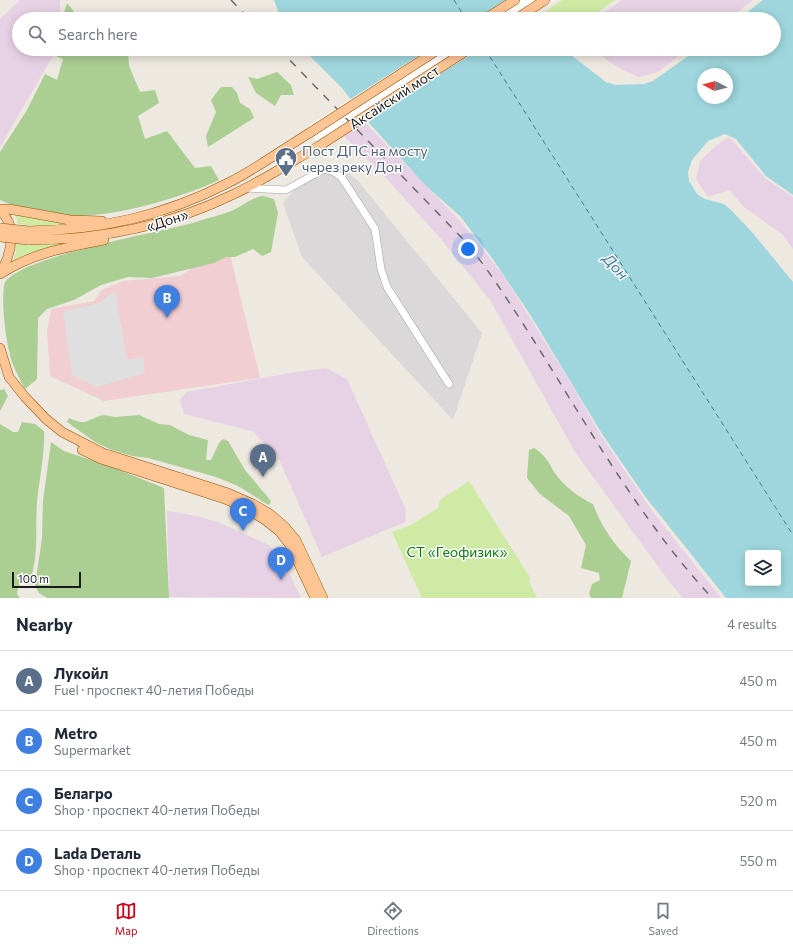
<!DOCTYPE html>
<meta charset="utf-8">
<style>
body{margin:0;font-family:Commissioner,sans-serif;background:#f6f6f7;color:#1f2937}
.controls{position:absolute;right:12px;bottom:12px;display:grid;overflow:hidden;border-radius:4px;box-shadow:0 2px 10px #0003}
.controls button{width:36px;height:36px;display:grid;place-items:center;padding:0;border:0;border-bottom:1px solid #e0e1e3;background:#fff;color:#1f2937;font:20px sans-serif}
.compass{position:absolute;left:697px;top:68px;width:36px;height:36px;border-radius:50%;background:#fff;box-shadow:0 2px 10px #0003;rotate:277deg}
.scale{position:absolute;left:12px;bottom:10px;width:69px;box-sizing:border-box;padding-left:4px;border:2px solid #1b1b1b;border-top:0;font-size:11px;line-height:14px;white-space:nowrap;color:#1b1b1b;-webkit-text-stroke:3px #fff;paint-order:stroke}
.you{position:absolute;left:468px;top:249px;width:14px;height:14px;margin:-10px;border:3px solid #fff;border-radius:50%;background:#1a73e8;box-shadow:0 0 0 6px #1a73e833}
.badge{display:grid;place-items:center;width:26px;height:26px;border-radius:50%;background:#c70015;color:#fff;font-size:13px;font-weight:700}
.pin{position:absolute;translate:-50% -33px;filter:drop-shadow(0 1px 2px #0008)}
.pin::after{content:'';position:absolute;top:21px;width:14px;height:12px;background:inherit;clip-path:polygon(0 0,100% 0,50% 100%)}
.list{margin:0;padding:0;list-style:none}
h2{display:flex;justify-content:space-between;align-items:center;height:52px;margin:0;padding:0 16px;font-size:17px}
h2 small{font-size:13px;font-weight:400;color:#747a83}
.list li{display:grid;grid-template-columns:26px 1fr auto;gap:12px;align-items:center;box-sizing:border-box;height:60px;padding:0 16px;border-top:1px solid #e0e1e3}
.list b{display:block;font-size:15px;white-space:nowrap}
.list p{margin:0;font-size:13px;white-space:nowrap;color:#747a83}
.list em{font-size:13px;font-style:normal;color:#747a83}
.icon{flex:none;width:22px;height:22px;fill:none;stroke:currentColor;stroke-width:2;stroke-linecap:round;stroke-linejoin:round}
.map{position:relative;flex:none;width:793px;height:598px;overflow:hidden}
.search{position:absolute;background:#fff;box-shadow:0 2px 10px #0003;left:12px;right:12px;top:12px;height:44px;display:flex;align-items:center;gap:10px;box-sizing:border-box;padding:0 14px;border-radius:22px;color:#747a83;font-size:15px}
.sheet{height:292px;background:#fff}
nav{display:flex;justify-content:space-around;align-items:center;box-sizing:border-box;height:56px;border-top:1px solid #e0e1e3;background:#fff;font-size:11px;color:#747a83}
nav a{display:grid;justify-items:center;gap:2px}
nav .on{color:#c70015}
.map>svg:first-child{display:block}
.residential{fill:#dad8d8}
.commercial{fill:#f0ced1}
.industrial{fill:#e7d2e5}
.grass{fill:#ceeaa4}
.forest{fill:#abce93}
.parking{fill:#dfdfdf}
.water{fill:#9fd6dd;fill-rule:evenodd}
.pier{fill:#fff}
.lines{fill:none;stroke-linecap:round;stroke-linejoin:round}
.ferry{stroke:#41789d;stroke-width:1;stroke-dasharray:5 4;stroke-linecap:butt}
.minor-casing{stroke:#a2a2a2;stroke-width:8}
.major-casing{stroke:#935300;stroke-width:10}
.minor{stroke:#fff;stroke-width:7}
.major{stroke:#fec594;stroke-width:9}
.rail{stroke:#696969;stroke-width:1.5;stroke-dasharray:8 8;stroke-linecap:butt}
.major-bridge-casing{stroke:#935300;stroke-width:10;stroke-linecap:butt}
.major-bridge{stroke:#fec594;stroke-width:9}
.labels{text-anchor:middle;dominant-baseline:central;stroke-width:3;stroke-linejoin:round;paint-order:stroke}
.street-label{font-size:14px;fill:#1b1b1b;stroke:#fff}
.service-label{font-size:14px;fill:#4e5e75;stroke:#fff;text-anchor:start}
.park-label{font-size:14px;fill:#0a7b08;stroke:#fff}
.water-label{font-size:15px;font-style:italic;fill:#41789d;stroke:#fff}
</style>
<div class="map">
<svg width="793" height="598" viewBox="0 0 793 598">
<rect width="100%" height="100%" fill="#ede8e0"/>
<path class="residential" d="M 336,163 L 358,181 L 482,333 L 453,420 L 302,257 L 283,203 L 310,172 Z"/>
<path class="commercial" d="M 228,246 L 260,378 L 104,401 L 50,376 L 47,331 L 51,309 L 94,301 L 102,290 L 123,281 L 180,276 Z"/>
<path class="industrial" d="M 20,0 L 60,0 L 60,19 L 19,19 L 19,49 L 57,49 L 0,147 L 0,19 Z
M 622,0 L 753,0 L 728,19 L 595,19 Z
M 595,49 L 688,49 L 658,72 L 639,77 L 622,70 L 607,60 Z
M 351,108 L 461,222 L 492,261 L 505,278 L 569,380 L 600,434 L 653,512 L 721,598 L 683,598 L 668,580 L 575,452 L 490,300 L 440,238 L 386,178 L 330,122 Z
M 729,137 L 766,179 L 793,197 L 793,249 L 783,235 L 744,207 L 729,190 L 708,197 L 696,179 L 700,161 L 718,144 Z
M 326,368 L 347,379 L 406,510 L 405,522 L 322,557 L 278,457 L 252,431 L 184,414 L 180,399 L 187,392 L 290,373 Z
M 167,511 L 197,516 L 220,523 L 269,545 L 290,575 L 301,598 L 169,597 Z"/>
<path class="grass" d="M 562,0 L 615,0 L 588,19 L 557,19 L 546,11 Z
M 15,213 L 71,224 L 43,227 L 18,224 Z
M 77,241 L 10,263 L 14,259 L 16,251 L 13,248 L 14,244 L 28,245 Z
M 469,481 L 531,579 L 529,581 L 537,598 L 422,598 L 392,532 L 411,525 L 438,508 L 440,500 Z"/>
<path class="forest" d="M 67,3 L 80,19 L 62,19 Z
M 52,49 L 126,49 L 128,51 L 129,66 L 140,92 L 155,90 L 159,103 L 138,116 L 145,139 L 167,131 L 195,168 L 211,166 L 219,180 C 200,189 182,195 162,201 C 107,217 54,225 0,200 L 0,152 L 27,110 L 45,74 L 57,80 L 63,59 L 51,54 Z
M 277,72 L 291,85 L 294,95 L 281,95 L 275,106 L 256,93 L 248,77 L 257,79 Z
M 221,87 L 232,87 L 237,93 L 240,103 L 250,109 L 254,118 L 208,147 L 206,136 L 216,112 L 211,100 Z
M 263,196 L 274,199 L 278,213 L 271,252 L 262,256 L 253,249 L 235,257 L 226,257 L 214,263 L 152,278 L 128,277 L 101,285 L 74,300 L 47,309 L 38,318 L 37,379 L 25,389 C 21,381 17,374 14,367 C 6,349 0,298 5,282 C 26,255 158,233 196,222 C 207,218 219,216 231,211 C 242,207 250,198 263,196 Z
M 4,389 L 8,396 L 0,411 L 0,390 Z
M 104,415 L 115,417 L 139,415 L 159,424 L 170,425 L 189,435 L 208,440 L 206,460 L 211,460 L 219,443 L 223,439 L 228,441 L 245,470 L 271,501 L 269,505 L 265,503 L 238,486 L 216,477 L 148,458 L 132,456 L 112,450 L 95,442 L 67,422 L 69,418 C 89,427 85,419 104,415 Z
M 22,422 L 35,424 L 44,431 C 45,455 39,479 37,503 C 35,528 39,556 30,580 C 21,581 18,585 17,594 L 20,598 L 0,598 L 0,424 L 13,432 L 18,432 Z
M 51,442 L 64,451 L 109,466 L 164,488 L 169,598 L 47,598 L 39,593 L 35,586 L 42,538 L 43,501 Z
M 534,448 C 545,455 548,461 554,472 C 564,486 578,497 593,504 C 601,526 614,545 631,561 L 622,598 L 591,598 L 589,594 L 592,584 L 600,580 L 599,573 L 581,568 L 586,545 L 569,516 L 540,494 L 527,478 L 529,450 Z"/>
<path class="parking" d="M 115,292 L 127,360 L 143,357 L 145,373 L 97,387 L 72,375 L 63,312 L 101,302 L 108,295 Z"/>
<path class="water" d="M 274,0 L 508,0 L 523,19 L 281,19 Z
M 763,0 L 793,0 L 793,195 L 766,176 L 736,139 L 725,134 L 708,141 L 692,160 L 688,172 L 689,181 L 697,194 L 705,199 L 724,204 L 731,210 L 751,231 L 793,282 L 793,598 L 726,598 L 644,495 L 602,434 L 531,316 L 492,258 L 460,216 L 425,185 L 370,124 L 342,88 L 303,49 L 563,49 L 606,82 L 616,85 L 644,84 L 653,81 L 698,49 L 774,49 L 774,19 L 738,19 ZM 703,74 L 727,74 L 727,98 L 703,98 ZM 748,553 L 778,553 L 778,583 L 748,583 Z"/>
<path class="pier" d="M 506,0 L 555,0 L 526,19 L 476,19 Z
M 429,49 L 479,49 L 322,149 L 307,127 Z"/>
<g class="lines">
<path class="ferry" d="M 454,0 L 466,19
M 485,49 L 793,535"/>
<g class="minor-casing">
<path id="minor" d="M 245,188 L 286,190 L 324,169 L 334,172 L 342,178 L 375,229 L 381,269 L 387,287 L 449,384"/>
</g>
<g class="major-casing">
<path id="major" d="M 485,19 L 515,0
M 516,19 L 545,0
M 0,209 L 9,209 L 70,220 L 102,221
M 0,211 C 18,225 11,256 0,273
M 29,231 C 100,230 164,216 228,183 C 256,169 283,149 311,132
M 28,240 C 100,240 169,226 234,194 C 264,180 291,162 319,146
M 0,274 C 32,253 67,247 104,240
M 0,348 L 9,377 L 25,397 L 46,419 L 62,432 L 103,453 L 228,493 L 253,504 L 270,514 L 284,526 L 296,540 L 323,598
M 82,450 L 101,459 L 225,499 L 249,510 L 265,520 L 279,531 L 290,545 L 315,598"/>
</g>
<use href="#minor" class="minor"/>
<use href="#major" class="major"/>
<path class="rail" d="M 231,0 L 249,19
M 279,49 L 462,238 L 483,264 C 561,374 620,498 712,598"/>
<g class="major-bridge-casing">
<path id="major-bridge" d="M 311,132 L 439,49
M 319,146 L 469,49
M 0,228 L 29,231
M 0,237 L 28,240"/>
</g>
<use href="#major-bridge" class="major-bridge"/>
</g>
<defs>
<g id="civic-pin" transform="scale(1.15)"><path d="M0 17L-7.5 6A9.5 9.5 0 1 1 7.5 6Z" fill="#5c6f8a" stroke="#fff"/><path d="M-.6-6.5H3V-4.5H.6V-3L4-1V1h2V6H-6V1h2V-1L-.6-3ZM-1.2 2.5V6h2.4V2.5Z" fill="#fff"/></g>
</defs>
<g fill-rule="evenodd">
<use href="#civic-pin" x="286" y="158"/>
</g>
<g class="labels">
<g class="street-label">
<text transform="translate(394 97) rotate(-33)">Аксайский мост</text>
<text transform="translate(167 220) rotate(-18)">«Дон»</text>
</g>
<g class="service-label">
<text x="302" y="150">Пост ДПС на мосту<tspan x="302" dy="16">через реку Дон</tspan></text>
</g>
<g class="park-label">
<text x="457" y="551">СТ «Геофизик»</text>
</g>
<g class="water-label">
<text transform="translate(616 266) rotate(47)">Дон</text>
</g>
</g>
</svg>
<div class="controls">
<button><svg class="icon" aria-label="layers" viewBox="0 0 24 24"><path d="M12 4l9 5-9 5-9-5zM3 14l9 5 9-5"/></svg></button>
</div>
<svg class="compass" viewBox="-18 -18 36 36"><path d="M0-13l5 13h-10z" fill="#e53935"/><path d="M0 13l5-13h-10z" fill="#747a83"/></svg>
<div class="scale">100 m</div>
<div class="you"></div>
<div class="pin badge" style="left:263px;top:477px;background:#5c6f8a">A</div>
<div class="pin badge" style="left:167px;top:318px;background:#3f7fe0">B</div>
<div class="pin badge" style="left:243px;top:531px;background:#3f7fe0">C</div>
<div class="pin badge" style="left:281px;top:580px;background:#3f7fe0">D</div>
<div class="search"><svg class="icon" aria-label="search" viewBox="0 0 24 24"><circle cx="10" cy="10" r="6"/><path d="M15 15l6 6"/></svg>Search here</div>
</div>
<section class="sheet">
<h2>Nearby<small>4 results</small></h2>
<ul class="list">
<li><span class="badge" style="background:#5c6f8a">A</span><div><b>Лукойл</b><p>Fuel · проспект 40-летия Победы</p></div><em>450 m</em></li>
<li><span class="badge" style="background:#3f7fe0">B</span><div><b>Metro</b><p>Supermarket</p></div><em>450 m</em></li>
<li><span class="badge" style="background:#3f7fe0">C</span><div><b>Белагро</b><p>Shop · проспект 40-летия Победы</p></div><em>520 m</em></li>
<li><span class="badge" style="background:#3f7fe0">D</span><div><b>Lada Dеталь</b><p>Shop · проспект 40-летия Победы</p></div><em>550 m</em></li>
</ul>
</section>
<nav>
<a class="on"><svg class="icon" aria-label="map" viewBox="0 0 24 24"><path d="M3 6l6-2 6 2 6-2v14l-6 2-6-2-6 2zM9 4v14M15 6v14"/></svg>Map</a>
<a><svg class="icon" aria-label="directions" viewBox="0 0 24 24"><path d="M12 3l9 9-9 9-9-9zM9 14v-3h6M13 9l2 2-2 2"/></svg>Directions</a>
<a><svg class="icon" aria-label="saved" viewBox="0 0 24 24"><path d="M7 4h10v16l-5-4-5 4z"/></svg>Saved</a>
</nav>
